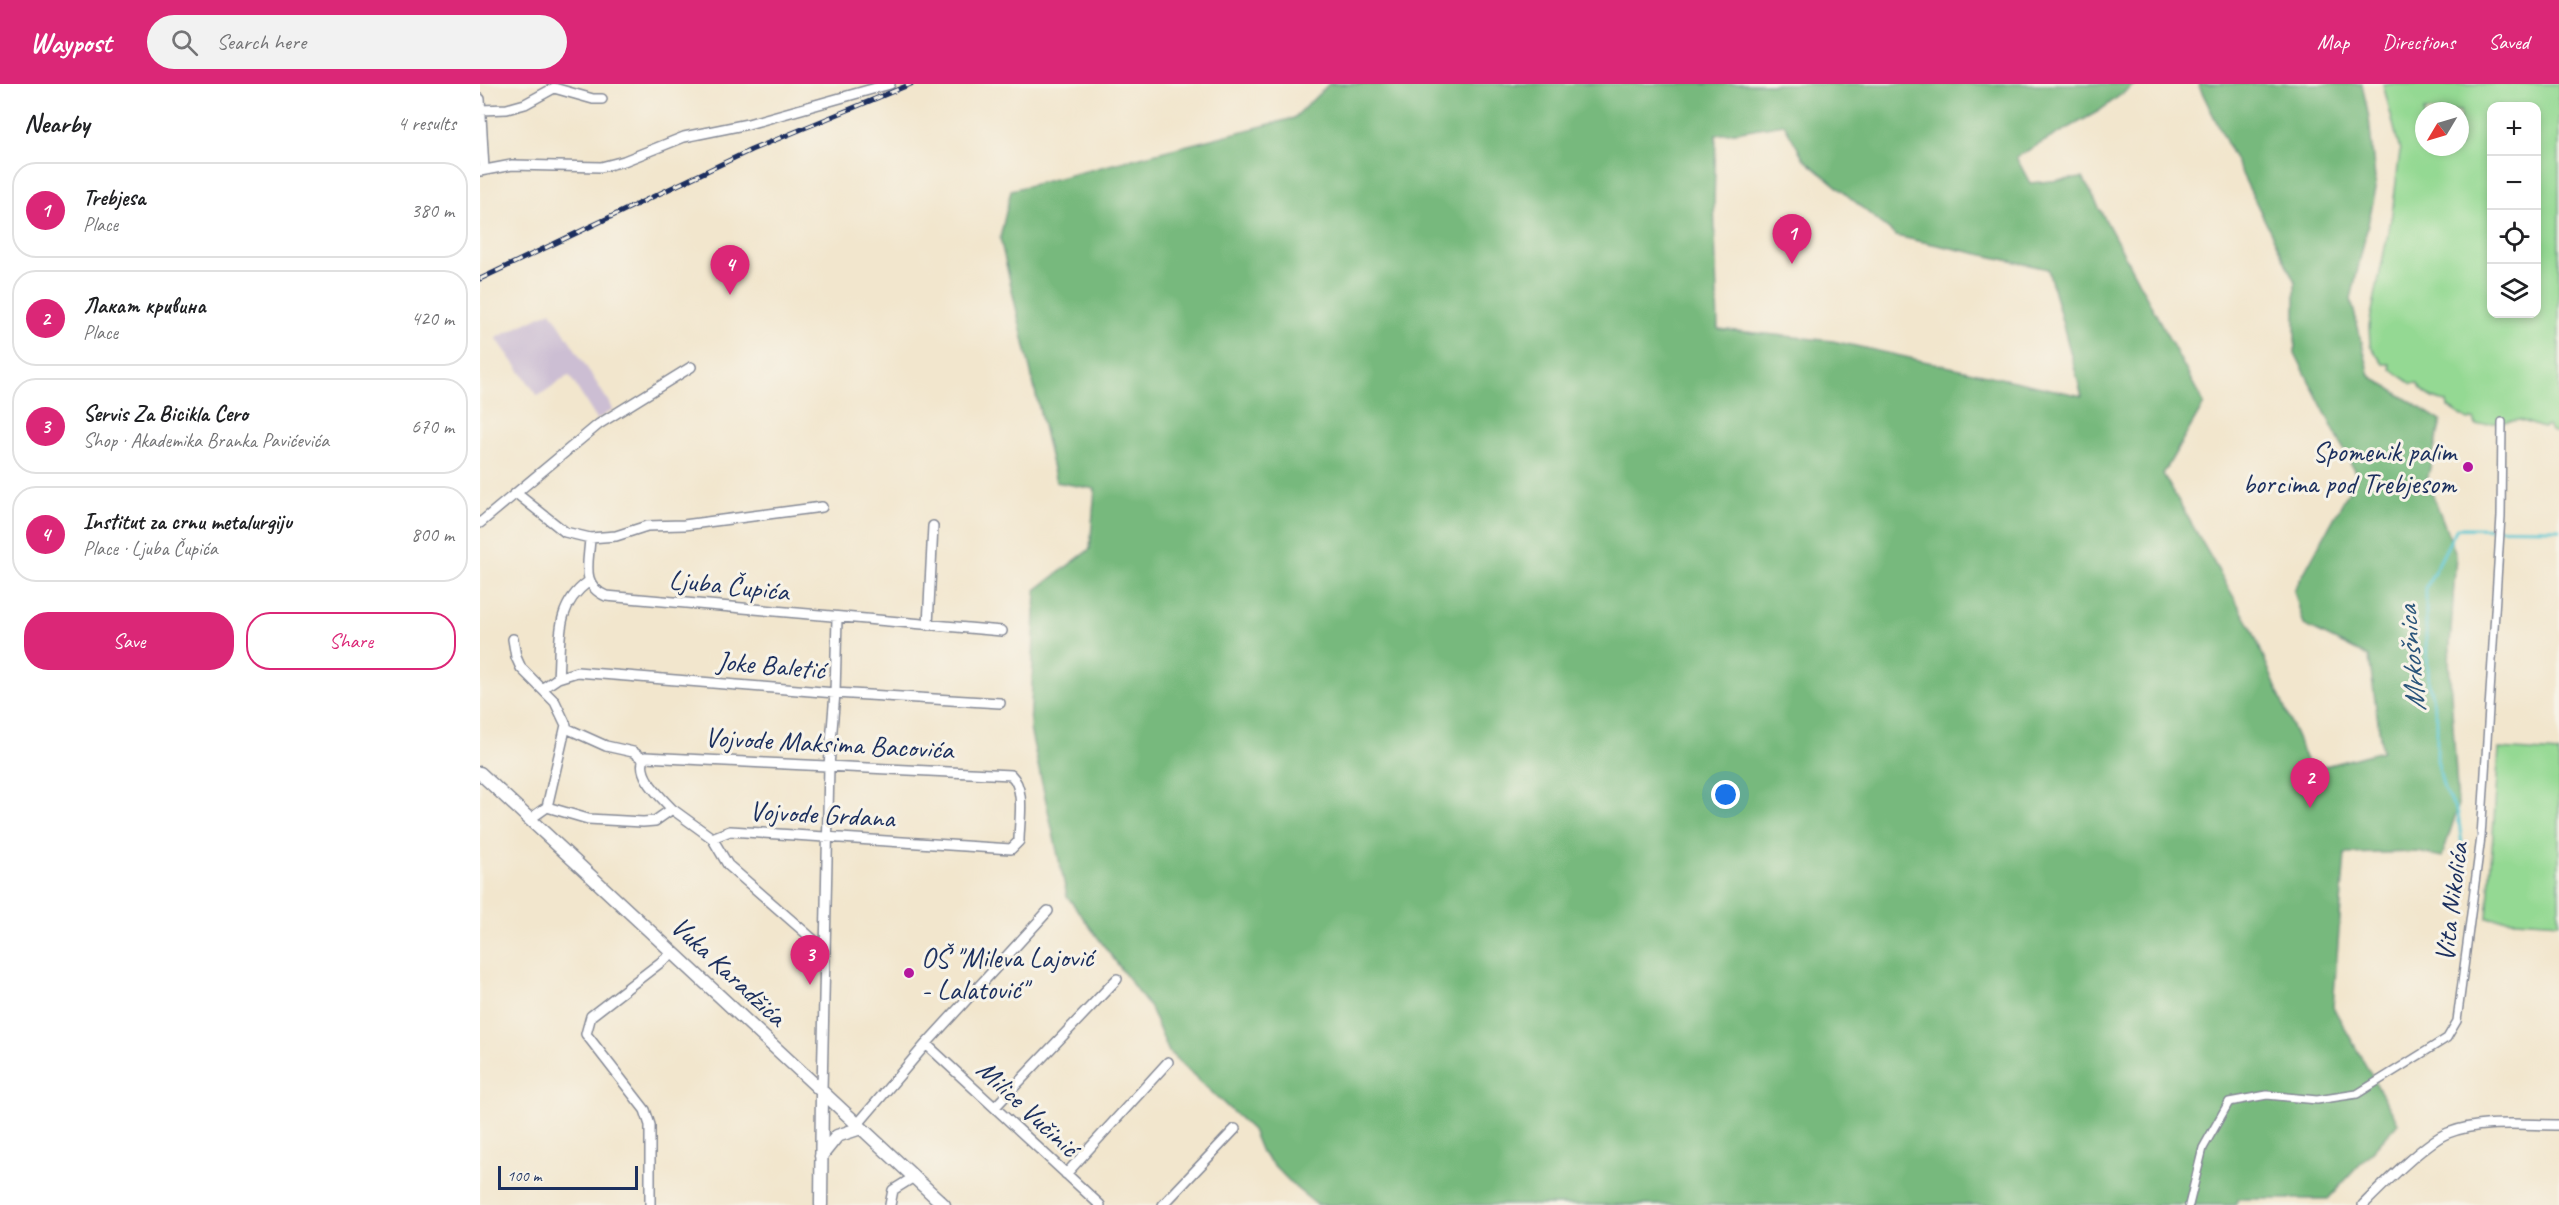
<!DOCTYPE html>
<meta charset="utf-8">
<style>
body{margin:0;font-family:Caveat,sans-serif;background:#f2f2f2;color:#202124}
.controls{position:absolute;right:18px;top:18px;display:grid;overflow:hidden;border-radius:12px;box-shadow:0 3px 9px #0003}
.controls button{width:54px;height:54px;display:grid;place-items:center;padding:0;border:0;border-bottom:2px solid #e0e0e0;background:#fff;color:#202124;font:30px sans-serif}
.compass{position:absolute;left:1935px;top:18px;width:54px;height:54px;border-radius:50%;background:#fff;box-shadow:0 3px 9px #0003;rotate:232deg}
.scale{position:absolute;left:18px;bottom:15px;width:140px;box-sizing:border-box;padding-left:6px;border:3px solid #1b2f5e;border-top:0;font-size:16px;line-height:21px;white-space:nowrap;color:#1b2f5e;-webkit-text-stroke:4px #f7f3e8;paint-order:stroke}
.you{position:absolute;left:1246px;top:711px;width:21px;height:21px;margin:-15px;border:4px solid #fff;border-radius:50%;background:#1a73e8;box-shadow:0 0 0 9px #1a73e833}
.badge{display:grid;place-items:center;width:39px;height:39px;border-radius:50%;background:#db2777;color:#fff;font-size:20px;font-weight:700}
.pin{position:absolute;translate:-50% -50px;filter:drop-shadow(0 2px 3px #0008)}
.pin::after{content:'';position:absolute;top:32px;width:21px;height:18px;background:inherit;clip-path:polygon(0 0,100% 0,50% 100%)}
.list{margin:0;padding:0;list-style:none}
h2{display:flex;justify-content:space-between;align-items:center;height:78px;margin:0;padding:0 24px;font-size:26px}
h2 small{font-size:20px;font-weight:400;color:#757577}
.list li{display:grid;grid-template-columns:39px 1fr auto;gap:18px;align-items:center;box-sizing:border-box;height:96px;margin:0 12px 12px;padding:0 12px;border:2px solid #e0e0e0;border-radius:24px}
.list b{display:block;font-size:22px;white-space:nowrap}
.list p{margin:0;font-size:20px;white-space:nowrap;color:#757577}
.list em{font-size:20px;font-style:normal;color:#757577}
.actions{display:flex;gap:12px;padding:18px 24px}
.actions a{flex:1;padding:14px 0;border:2px solid #db2777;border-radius:24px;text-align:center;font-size:21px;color:#db2777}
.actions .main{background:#db2777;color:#fff}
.icon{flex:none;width:33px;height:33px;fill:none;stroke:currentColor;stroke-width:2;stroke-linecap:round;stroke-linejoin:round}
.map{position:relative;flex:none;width:2079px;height:1121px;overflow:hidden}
header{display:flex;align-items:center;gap:36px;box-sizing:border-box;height:84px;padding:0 30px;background:#db2777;color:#fff}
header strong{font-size:28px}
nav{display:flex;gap:33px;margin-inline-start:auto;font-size:21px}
.search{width:420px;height:54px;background:#f2f2f2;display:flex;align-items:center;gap:15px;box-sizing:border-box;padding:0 21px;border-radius:33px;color:#757577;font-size:22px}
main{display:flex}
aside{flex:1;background:#fff}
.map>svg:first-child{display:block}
.industrial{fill:#ccbed3}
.green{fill:#94d993;stroke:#588478;stroke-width:1.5;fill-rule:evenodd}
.forest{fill:#77b97d;stroke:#49746e;stroke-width:1.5;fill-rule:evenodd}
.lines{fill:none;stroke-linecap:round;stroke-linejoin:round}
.stream{stroke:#5ac6d2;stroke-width:3}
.pedestrian-casing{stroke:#868a96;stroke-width:10}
.minor-casing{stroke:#868a96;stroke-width:12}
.tertiary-casing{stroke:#868a96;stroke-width:15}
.pedestrian{stroke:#fff;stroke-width:7}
.minor{stroke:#fff;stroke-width:9}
.tertiary{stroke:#fff;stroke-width:12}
.rail-casing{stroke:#1b2f5e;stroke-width:5}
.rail{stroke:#f7f3e8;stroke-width:3;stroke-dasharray:9;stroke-linecap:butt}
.poi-dot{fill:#b5179e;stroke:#f7f3e8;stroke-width:2}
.labels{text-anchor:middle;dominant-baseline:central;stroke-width:6;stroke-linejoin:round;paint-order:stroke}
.poi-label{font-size:28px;fill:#1b2f5e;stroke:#f7f3e8;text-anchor:end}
.street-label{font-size:28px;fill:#1b2f5e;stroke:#f7f3e8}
.water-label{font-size:30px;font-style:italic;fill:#2b557b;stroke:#f7f3e8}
</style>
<header>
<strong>Waypost</strong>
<div class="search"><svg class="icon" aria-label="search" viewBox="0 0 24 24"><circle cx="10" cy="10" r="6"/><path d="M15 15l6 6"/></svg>Search here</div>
<nav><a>Map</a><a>Directions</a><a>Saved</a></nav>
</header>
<main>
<aside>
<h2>Nearby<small>4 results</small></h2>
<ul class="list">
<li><span class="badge">1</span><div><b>Trebjesa</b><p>Place</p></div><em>380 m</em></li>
<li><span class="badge">2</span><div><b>Лакат кривина</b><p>Place</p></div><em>420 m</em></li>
<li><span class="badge">3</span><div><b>Servis Za Bicikla Cero</b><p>Shop · Akademika Branka Pavićevića</p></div><em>670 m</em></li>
<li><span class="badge">4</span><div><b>Institut za crnu metalurgiju</b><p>Place · Ljuba Čupića</p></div><em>800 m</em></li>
</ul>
<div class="actions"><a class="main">Save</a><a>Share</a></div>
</aside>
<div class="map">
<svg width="2079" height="1121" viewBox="0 0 2079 1121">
<rect width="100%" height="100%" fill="#f7f3e8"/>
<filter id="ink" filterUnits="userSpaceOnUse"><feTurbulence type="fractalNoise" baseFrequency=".0167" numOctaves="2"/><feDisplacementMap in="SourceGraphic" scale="12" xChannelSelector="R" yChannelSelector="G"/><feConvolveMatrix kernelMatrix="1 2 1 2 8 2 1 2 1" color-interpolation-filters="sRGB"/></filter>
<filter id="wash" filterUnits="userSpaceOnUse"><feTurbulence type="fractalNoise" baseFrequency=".008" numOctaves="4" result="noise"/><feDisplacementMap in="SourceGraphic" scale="24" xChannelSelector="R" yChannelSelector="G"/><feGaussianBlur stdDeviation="1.35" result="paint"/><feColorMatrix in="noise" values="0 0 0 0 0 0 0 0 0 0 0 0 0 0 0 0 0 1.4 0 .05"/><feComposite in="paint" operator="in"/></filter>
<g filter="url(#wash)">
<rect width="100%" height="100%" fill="#f2e6cd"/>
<path class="industrial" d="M 71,227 L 133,325 L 117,336 L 89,291 L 58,312 L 16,254 Z"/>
<path class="green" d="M 1903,0 L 2079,0 L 2079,350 L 2071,348 L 2068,342 L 2063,344 L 2040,336 L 1996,341 L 1994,335 L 1988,336 L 1968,323 L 1967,318 C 1954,316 1944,310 1937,299 L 1932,300 L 1911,285 L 1910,280 L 1903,280 L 1890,261 L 1889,242 L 1912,130 L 1920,67 ZM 2012,22 L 2056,22 L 2056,230 L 2012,230 ZM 1944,27 L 1980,27 L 1980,63 L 1944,63 Z
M 2019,665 L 2079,669 L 2079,839 L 2007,834 Z"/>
<path class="forest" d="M 849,0 L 1655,0 L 1619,27 L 1536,73 L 1550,99 L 1603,94 L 1724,320 L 1683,390 L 1772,545 L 1830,686 L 1902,667 L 1889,573 L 1824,541 L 1814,507 L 1877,392 L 1815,269 L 1815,198 L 1718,0 L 1882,0 L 1889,34 L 1896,105 L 1871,215 L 1890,292 L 1961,337 L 1947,396 L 1976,470 L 1969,577 L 1978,723 L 1962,773 L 1938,768 L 1865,770 L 1853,923 L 1918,1039 L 1848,1115 L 1758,1115 L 1755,1121 L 837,1121 L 816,1104 L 781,1068 L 772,1046 L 689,968 L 670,924 L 587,812 L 550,645 L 556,506 L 610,465 L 615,405 L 576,398 L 520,154 L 531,106 L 814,34 ZM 1304,40 L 1324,75 L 1416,152 L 1568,185 L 1602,312 L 1353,257 L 1238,245 L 1234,118 L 1236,51 Z"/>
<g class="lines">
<path class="stream" d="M 1976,770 L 1982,761 L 1978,729 L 1964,706 L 1957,676 L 1957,634 L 1949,600 L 1946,558 L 1946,504 L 1977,444 L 2079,445"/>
</g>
</g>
<g filter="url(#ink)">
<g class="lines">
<g class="pedestrian-casing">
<path id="pedestrian" d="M 1709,1121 L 1723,1064 L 1749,1018 L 1787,1011 L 1837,1016 L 1877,1010 L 1967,954 L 1977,937 L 2001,753 L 2021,432 L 2022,338"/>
</g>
<g class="minor-casing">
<path id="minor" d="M 0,15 L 4,85
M 1,26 L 27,25 L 45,20 L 74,4 L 113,15 L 122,15
M 0,87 L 32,81 L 121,83 L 144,77 L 204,53 L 268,40 L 410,0
M 36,409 L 85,448 L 110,454 L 136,452 L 167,442 L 204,441 L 342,423
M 0,439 L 119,340 L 211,283
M 110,454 C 109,478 100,501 126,512 L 522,547
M 448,541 L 453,442
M 33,555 L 36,573 L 41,584 L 75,618 L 86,641 L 67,723
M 78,594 C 81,555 74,523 108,498
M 63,604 L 78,594 L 97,588 L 355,609 L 520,619
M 86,644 L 126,662 L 153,668 L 163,675
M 50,735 L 67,723 L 108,735 L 163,738 L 175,737 L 192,725 L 232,754 L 250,747 L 531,765 L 539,757 C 539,737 546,705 531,691 L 165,673 C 154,690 182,714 192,725
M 232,754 L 248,781 L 344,865
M 446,960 L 620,1121
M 342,1007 L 349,682 L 355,609 L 357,534
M 515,1023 L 637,895
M 377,1041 L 446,960 L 568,827
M 586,1090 L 688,978
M 170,1121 L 170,1041 L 165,1026 L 106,950 L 111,932 L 194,868
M 410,1121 L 413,1106 L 434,1093
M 683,1121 L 755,1045
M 1883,1121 C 1901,1103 1945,1058 1968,1049 C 2002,1036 2044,1041 2079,1041"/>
</g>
<g class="tertiary-casing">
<path id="tertiary" d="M 0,689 L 464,1121
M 341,1072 L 357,1052 L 381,1044
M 341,1121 L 342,1007"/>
</g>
<use href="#pedestrian" class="pedestrian"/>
<use href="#minor" class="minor"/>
<use href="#tertiary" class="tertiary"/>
<g class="rail-casing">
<path id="rail" d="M 0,195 L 271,66 L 431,0"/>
</g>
<use href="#rail" class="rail"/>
</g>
</g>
<g class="poi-dot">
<circle cx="1988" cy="383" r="6"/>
<circle cx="429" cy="889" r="6"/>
</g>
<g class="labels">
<g class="poi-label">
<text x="1976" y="367">Spomenik palim<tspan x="1976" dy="32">borcima pod Trebjesom</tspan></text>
<text x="441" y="873" text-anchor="start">OŠ "Mileva Lajović<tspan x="441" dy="32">- Lalatović"</tspan></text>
</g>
<g class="street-label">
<text transform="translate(249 501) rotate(6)">Ljuba Čupića</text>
<text transform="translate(291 581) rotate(5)">Joke Baletić</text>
<text transform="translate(349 659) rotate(3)">Vojvode Maksima Bacovića</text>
<text transform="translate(342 730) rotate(3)">Vojvode Grdana</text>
<text transform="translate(1971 818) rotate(-83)">Vita Nikolića</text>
<text transform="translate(249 887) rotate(43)">Vuka Karadžića</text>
<text transform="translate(548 1024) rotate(43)">Milice Vučinić</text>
</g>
<g class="water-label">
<text transform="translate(1931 575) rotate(-95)">Mrkošnica</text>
</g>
</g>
</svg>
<div class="controls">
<button>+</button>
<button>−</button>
<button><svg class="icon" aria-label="locate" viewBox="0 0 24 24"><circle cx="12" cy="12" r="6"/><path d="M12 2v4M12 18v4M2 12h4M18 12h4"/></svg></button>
<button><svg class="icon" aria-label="layers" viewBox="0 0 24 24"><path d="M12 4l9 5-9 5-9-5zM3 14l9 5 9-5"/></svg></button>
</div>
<svg class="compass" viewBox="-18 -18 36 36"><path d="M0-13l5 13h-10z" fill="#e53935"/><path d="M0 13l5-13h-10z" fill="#757577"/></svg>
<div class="scale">100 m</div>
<div class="you"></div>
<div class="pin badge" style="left:1312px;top:180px">1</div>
<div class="pin badge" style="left:1830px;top:724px">2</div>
<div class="pin badge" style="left:330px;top:901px">3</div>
<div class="pin badge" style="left:250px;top:211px">4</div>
</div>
</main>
